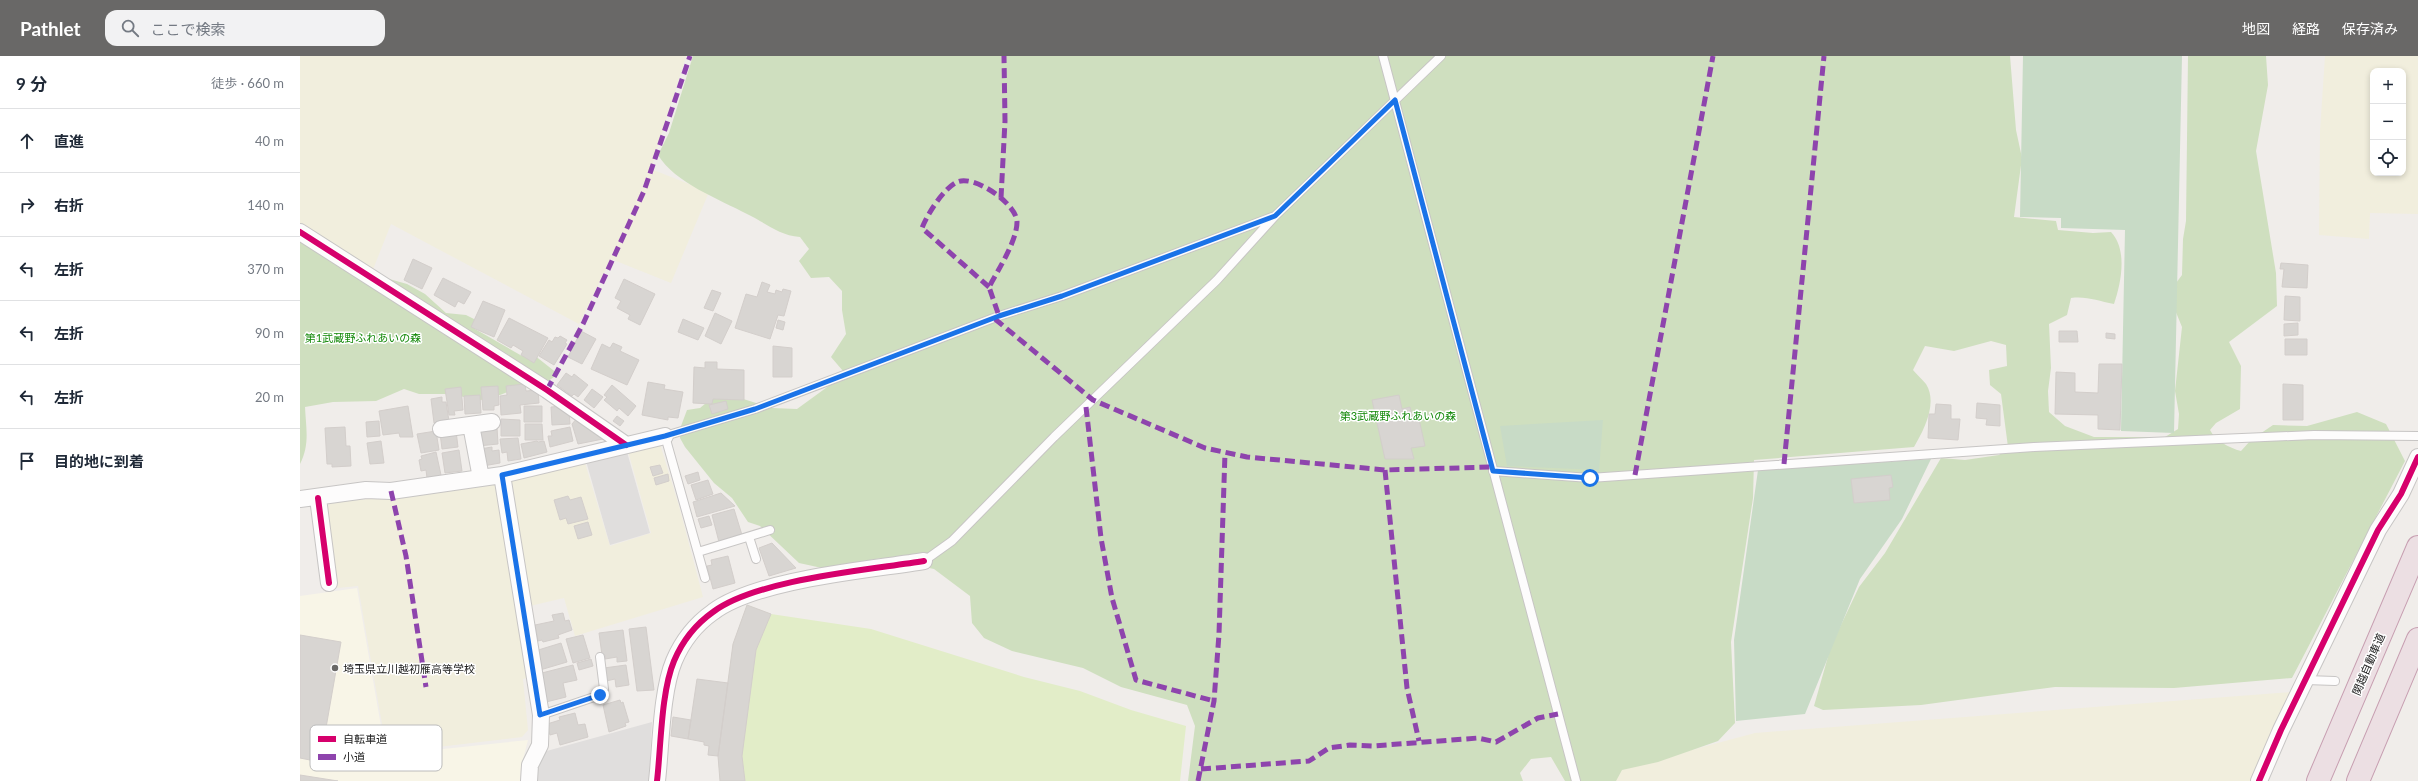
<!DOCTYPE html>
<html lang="ja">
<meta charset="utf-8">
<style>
body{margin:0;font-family:Lato,"Noto Sans JP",sans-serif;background:#f2f2f3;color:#1f2937}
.controls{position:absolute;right:12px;top:12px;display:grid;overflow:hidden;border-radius:8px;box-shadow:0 2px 6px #0003}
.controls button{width:36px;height:36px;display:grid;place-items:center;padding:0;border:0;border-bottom:1px solid #e0e1e3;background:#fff;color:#1f2937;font:20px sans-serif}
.stop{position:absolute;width:12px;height:12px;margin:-9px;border:3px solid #1a73e8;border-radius:50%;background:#fff}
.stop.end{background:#1a73e8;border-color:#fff;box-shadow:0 1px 4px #0008}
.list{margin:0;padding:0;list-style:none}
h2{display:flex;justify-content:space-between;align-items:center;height:52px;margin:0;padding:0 16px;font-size:17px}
h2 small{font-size:13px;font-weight:400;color:#747a83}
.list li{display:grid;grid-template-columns:26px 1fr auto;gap:12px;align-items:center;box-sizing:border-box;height:64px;padding:0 16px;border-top:1px solid #e0e1e3}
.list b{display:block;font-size:15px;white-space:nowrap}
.list em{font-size:13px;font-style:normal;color:#747a83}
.icon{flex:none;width:22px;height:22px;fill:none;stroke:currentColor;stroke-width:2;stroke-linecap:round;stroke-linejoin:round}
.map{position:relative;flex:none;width:2118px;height:725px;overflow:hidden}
header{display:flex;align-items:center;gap:24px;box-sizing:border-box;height:56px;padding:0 20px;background:#696867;color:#fff}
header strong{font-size:19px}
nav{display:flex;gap:22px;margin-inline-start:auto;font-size:14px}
.search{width:280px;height:36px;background:#f2f2f3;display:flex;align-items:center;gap:10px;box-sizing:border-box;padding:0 14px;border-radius:12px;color:#747a83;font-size:15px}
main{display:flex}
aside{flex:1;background:#fff}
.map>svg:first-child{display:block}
.education{fill:#f8f5e7}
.farmland{fill:#f1eedd;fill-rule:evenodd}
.grass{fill:#e2edc8}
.forest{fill:#cfdfbf}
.cemetery{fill:#c8dbc6}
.parking{fill:#e0dedd}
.building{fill:#d8d5d2;stroke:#d3cecb}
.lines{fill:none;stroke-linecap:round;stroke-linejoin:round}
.service-casing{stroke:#c7c5c4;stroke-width:10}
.minor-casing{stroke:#c7c5c4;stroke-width:18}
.motorway-casing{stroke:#c79fb1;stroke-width:24}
.service{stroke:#fdfcfc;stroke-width:8}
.minor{stroke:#fdfcfc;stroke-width:16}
.motorway{stroke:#ecdfe3;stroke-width:22}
.quiet{stroke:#8e44ad;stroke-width:5;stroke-dasharray:10 5;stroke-linecap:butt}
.cycleway-casing{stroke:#fff;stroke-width:8}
.cycleway{stroke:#d6006c;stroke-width:6}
.route{stroke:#1a73e8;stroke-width:5}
.poi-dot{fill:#696867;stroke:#fff;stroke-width:1.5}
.labels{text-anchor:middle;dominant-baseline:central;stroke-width:3;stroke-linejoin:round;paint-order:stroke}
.park-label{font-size:11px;fill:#118807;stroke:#fff}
.street-label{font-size:11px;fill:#212121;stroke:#fff}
.poi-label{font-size:11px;fill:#212121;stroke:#fff;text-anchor:start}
.key{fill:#fff;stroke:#bcbcbc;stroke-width:1}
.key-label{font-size:11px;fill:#212121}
</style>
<header>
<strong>Pathlet</strong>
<div class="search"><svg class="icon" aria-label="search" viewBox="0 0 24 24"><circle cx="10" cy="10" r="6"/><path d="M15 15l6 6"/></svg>ここで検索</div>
<nav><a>地図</a><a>経路</a><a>保存済み</a></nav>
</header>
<main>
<aside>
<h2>9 分<small>徒歩 · 660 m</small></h2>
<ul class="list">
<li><svg class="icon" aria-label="ahead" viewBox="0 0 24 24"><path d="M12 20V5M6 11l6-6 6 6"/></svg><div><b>直進</b></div><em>40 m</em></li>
<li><svg class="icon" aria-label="right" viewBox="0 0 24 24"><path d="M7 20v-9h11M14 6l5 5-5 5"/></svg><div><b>右折</b></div><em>140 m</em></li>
<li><svg class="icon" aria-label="left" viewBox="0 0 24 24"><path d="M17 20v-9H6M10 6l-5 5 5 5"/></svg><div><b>左折</b></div><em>370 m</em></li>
<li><svg class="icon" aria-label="left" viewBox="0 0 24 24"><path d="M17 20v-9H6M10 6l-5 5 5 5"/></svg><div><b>左折</b></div><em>90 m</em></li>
<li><svg class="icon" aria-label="left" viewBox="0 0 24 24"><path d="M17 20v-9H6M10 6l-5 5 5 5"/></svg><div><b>左折</b></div><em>20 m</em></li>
<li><svg class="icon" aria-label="arrive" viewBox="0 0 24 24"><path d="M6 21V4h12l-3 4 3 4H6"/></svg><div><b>目的地に到着</b></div></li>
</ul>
</aside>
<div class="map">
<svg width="2118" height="725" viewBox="0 0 2118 725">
<rect width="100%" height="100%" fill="#f0edea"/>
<path class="education" d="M 57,532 L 86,699 L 228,684 L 221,711 L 220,725 L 0,725 L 0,540 Z"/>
<path class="farmland" d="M 0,0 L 386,0 L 351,113 L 409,136 L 371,227 L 311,203 L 279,268 L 91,168 L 72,216 L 0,171 Z
M 2025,0 L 2118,0 L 2118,158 L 2070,157 L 2069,183 L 2019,179 L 2020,75 ZM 2073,15 L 2103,15 L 2103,117 L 2073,117 Z
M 360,388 L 379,450 L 403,541 L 275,580 L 264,542 L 230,550 L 209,428 L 212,425 L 285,407 L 310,490 L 351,477 L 328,395 Z
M 194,427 L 199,430 L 230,621 L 223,623 L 228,674 L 222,681 L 87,697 L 58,530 L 37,532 L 26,450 L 31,446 L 131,438 Z
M 1992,636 L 1957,725 L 1283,725 L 1283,723 L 1455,677 Z"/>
<path class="grass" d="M 447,549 L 471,558 L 571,573 L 724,621 L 780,635 L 831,654 L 886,670 L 880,725 L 420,725 L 418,700 L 433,588 Z"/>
<path class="forest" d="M 393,0 L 1710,0 L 1716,74 L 1722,102 L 1714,161 L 1756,165 L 1758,174 L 1793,177 L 1811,176 C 1828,194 1821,227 1814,248 C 1798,245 1787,240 1771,242 L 1767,259 L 1749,268 L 1751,312 L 1748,335 L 1749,356 L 1765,370 L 1794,381 L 1865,381 L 1878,373 L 1879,358 L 1875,335 L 1882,271 L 1873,249 L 1873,231 L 1882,219 L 1883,183 L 1886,165 L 1888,0 L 1966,0 L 1968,29 L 1956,95 L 1976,217 L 1977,250 L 1929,286 L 1941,310 L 1940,353 L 1916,367 L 1910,374 C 1915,384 1929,392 1941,395 L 1951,384 L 1973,369 L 2007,370 L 2057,356 L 2086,368 L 2105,405 L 1992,622 L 1874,632 L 1755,631 L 1621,649 L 1523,654 L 1514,650 L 1531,590 L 1559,531 L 1585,497 L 1641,402 L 1665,404 L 1699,399 L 1708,391 L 1701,338 L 1690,329 L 1689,314 L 1707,310 L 1706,289 L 1691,285 L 1654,295 L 1625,290 L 1613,314 C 1617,319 1622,323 1626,328 C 1638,347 1624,374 1614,391 L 1454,404 L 1453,442 L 1431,586 L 1435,667 L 1418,685 L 1358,706 L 1322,714 L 1316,725 L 1265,725 L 1251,701 L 1231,703 L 1220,717 L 1223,725 L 888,725 L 895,670 L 887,649 L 821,631 L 783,612 L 712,595 L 684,582 L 672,567 L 670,540 L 634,513 L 582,502 L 522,512 L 499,507 L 460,470 L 448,466 L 432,442 L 414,427 L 385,391 L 380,382 L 381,370 L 387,354 L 400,352 L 417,338 L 437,341 L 472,352 L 497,353 L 530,329 L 549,322 L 531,301 L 546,278 L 542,254 L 542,235 L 529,221 L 511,222 L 499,205 L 509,193 L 500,181 C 478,179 466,167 447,158 C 419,143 375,127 358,99 L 369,77 Z
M 0,172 L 75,219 L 107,228 L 125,238 L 146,257 L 166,259 L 176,264 L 175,273 L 222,300 L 234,299 L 258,318 L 236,334 L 223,330 L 190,343 L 180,344 L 148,338 L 119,338 L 104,333 L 76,345 L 33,346 L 5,351 C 6,373 10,388 0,408 Z"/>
<path class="cemetery" d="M 1723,0 L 1882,0 L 1874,377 L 1821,375 L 1825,174 L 1761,172 L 1761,162 L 1720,161 Z
M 1303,364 L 1299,414 L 1207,410 L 1200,370 Z
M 1631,403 L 1602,463 L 1560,523 L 1505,658 L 1436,665 L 1434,584 L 1458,414 Z"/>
<path class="parking" d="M 327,396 L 350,477 L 310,489 L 286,405 Z
M 352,666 L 349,725 L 238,725 L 237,714 L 243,696 Z"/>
<path class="building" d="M 113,203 L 132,212 L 122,233 L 104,224 Z
M 1981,207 L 2008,209 L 2007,232 L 1982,231 L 1984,213 L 1980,213 Z
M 143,222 L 171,236 L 164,248 L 158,245 L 155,251 L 134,239 Z
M 324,223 L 355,238 L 340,269 L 328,263 L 330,259 L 317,252 L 321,245 L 315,242 Z
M 462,226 L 470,229 L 467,236 L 475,238 L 476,234 L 482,236 L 483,233 L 491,235 L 484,260 L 478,259 L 470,283 L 435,272 L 446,238 L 457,241 Z
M 412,234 L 421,237 L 413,255 L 404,252 Z
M 1985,240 L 2000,241 L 2000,265 L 1984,264 Z
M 183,245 L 205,254 L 194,281 L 171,271 Z
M 415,257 L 432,265 L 421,288 L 405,280 Z
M 209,262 L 248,282 L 234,307 L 221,299 L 223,295 L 213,289 L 211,292 L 197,284 Z
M 383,263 L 404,272 L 398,284 L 378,276 Z
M 478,264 L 485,266 L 483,274 L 476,272 Z
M 1998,267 L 1998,279 L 1984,280 L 1984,268 Z
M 281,275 L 296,283 L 282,308 L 268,301 Z
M 1759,275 L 1777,275 L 1778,286 L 1759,286 Z
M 1806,277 L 1815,278 L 1815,283 L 1806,282 Z
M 260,280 L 267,284 L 265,287 L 267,288 L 254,309 L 239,300 L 249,284 L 252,286 L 255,281 L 258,282 Z
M 1985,283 L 2007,283 L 2007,299 L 1985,299 Z
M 313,287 L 322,291 L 320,295 L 339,304 L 327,329 L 291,313 L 302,288 L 310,292 Z
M 473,290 L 492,292 L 492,321 L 473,321 Z
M 405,306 L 417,306 L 417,313 L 444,314 L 444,344 L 413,343 L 412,348 L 393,347 L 394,311 L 405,312 Z
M 1799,308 L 1822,308 L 1820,374 L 1798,373 L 1798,359 L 1755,358 L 1756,316 L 1775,317 L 1775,336 L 1798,337 Z
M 266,317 L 272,321 L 274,318 L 288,329 L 278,341 L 274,338 L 272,340 L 257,329 Z
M 348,326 L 365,329 L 364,333 L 383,336 L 378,362 L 368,361 L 368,364 L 342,359 Z
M 225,328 L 226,335 L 238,334 L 239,347 L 220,349 L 221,357 L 201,359 L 200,340 L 207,339 L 206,330 Z
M 1983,328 L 2003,329 L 2003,364 L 1983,364 Z
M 312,329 L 336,350 L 328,360 L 319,352 L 317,355 L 304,344 L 307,341 L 304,339 Z
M 198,330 L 199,349 L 194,350 L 194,354 L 183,354 L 181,331 Z
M 161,331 L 163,354 L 154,355 L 155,359 L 149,359 L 145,333 Z
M 292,333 L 303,341 L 294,352 L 284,344 Z
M 180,339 L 181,357 L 165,358 L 164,340 Z
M 1099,339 L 1102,353 L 1110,351 L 1113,365 L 1119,363 L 1125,390 L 1111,392 L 1114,403 L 1085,403 L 1072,344 Z
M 142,341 L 142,346 L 146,346 L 149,365 L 134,367 L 131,343 Z
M 426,345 L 428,353 L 412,358 L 409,349 Z
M 1677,347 L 1700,349 L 1700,370 L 1686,369 L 1687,363 L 1676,362 Z
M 1636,348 L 1651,349 L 1651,363 L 1660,363 L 1658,384 L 1628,382 L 1629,358 L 1635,358 Z
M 108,350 L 113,381 L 100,381 L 99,377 L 83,379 L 79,355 Z
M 224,350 L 242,350 L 242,366 L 224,366 Z
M 263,350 L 269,355 L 270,368 L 252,369 L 251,351 Z
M 317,360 L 324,365 L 320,370 L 313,365 Z
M 278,361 L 302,378 L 303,383 L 278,388 L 272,368 Z
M 201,363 L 220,364 L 220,380 L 201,380 Z
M 79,365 L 80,380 L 67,381 L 66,366 Z
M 225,368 L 242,368 L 243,384 L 225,384 Z
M 45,371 L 46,390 L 50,390 L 51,410 L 32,411 L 32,408 L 27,408 L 25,372 Z
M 197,371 L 198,388 L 178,390 L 177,373 Z
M 270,371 L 273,385 L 250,391 L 248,380 L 252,380 L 251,375 Z
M 136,375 L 139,394 L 121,397 L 117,378 Z
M 156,375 L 158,391 L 142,393 L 140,377 Z
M 218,382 L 221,403 L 208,405 L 207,396 L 202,397 L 200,383 Z
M 81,385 L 84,407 L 70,408 L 67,387 Z
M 237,385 L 238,386 L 244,385 L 247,396 L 224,402 L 221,388 Z
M 192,391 L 192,395 L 199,394 L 200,407 L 183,410 L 180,393 Z
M 159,394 L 162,415 L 145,417 L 142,397 Z
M 136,396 L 141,419 L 127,422 L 126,414 L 121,415 L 119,404 L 122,403 L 121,400 Z
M 360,409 L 363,417 L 353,420 L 350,411 Z
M 398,416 L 400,424 L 388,428 L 385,420 Z
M 368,418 L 369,425 L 356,429 L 354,422 Z
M 1591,419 L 1593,431 L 1589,432 L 1590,444 L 1554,447 L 1551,423 Z
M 408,424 L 413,438 L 396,444 L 391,429 Z
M 421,437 L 435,450 L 397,461 L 393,446 Z
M 268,440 L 270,444 L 281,441 L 288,463 L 268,468 L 266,462 L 260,464 L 254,444 Z
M 434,453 L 442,479 L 419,486 L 412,459 Z
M 409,460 L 412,469 L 401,472 L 398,463 Z
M 288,466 L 292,479 L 278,483 L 274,470 Z
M 472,487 L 496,512 L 469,520 L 459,492 Z
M 428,500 L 435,527 L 413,533 L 407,510 L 412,509 L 411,504 Z
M 447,549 L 471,558 L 456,594 L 442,700 L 445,725 L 420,725 L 418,700 L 433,588 Z
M 263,557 L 265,565 L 269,564 L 272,574 L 258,579 L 259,582 L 243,586 L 242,584 L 238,585 L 235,569 L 254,565 L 252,559 Z
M 346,571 L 354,634 L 337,635 L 329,573 Z
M 323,574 L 327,605 L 317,606 L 317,601 L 305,603 L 305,599 L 302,599 L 299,577 Z
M 0,579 L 41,586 L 20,706 L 0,702 Z
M 283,579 L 290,602 L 273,607 L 266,583 Z
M 261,587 L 267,606 L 240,614 L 235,595 Z
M 291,603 L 293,610 L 279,614 L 277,607 Z
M 273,609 L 277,624 L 263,627 L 266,641 L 246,646 L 238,618 Z
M 326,609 L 329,629 L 316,631 L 315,623 L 306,625 L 304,612 Z
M 397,623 L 428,627 L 418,700 L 408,699 L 409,690 L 404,689 L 404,686 L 388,683 Z
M 320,644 L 321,647 L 323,646 L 329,666 L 325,667 L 326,670 L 309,676 L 303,649 Z
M 275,657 L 278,669 L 285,668 L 288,681 L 260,689 L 257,677 L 250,679 L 247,668 L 260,664 L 259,661 Z
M 373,661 L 391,664 L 388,683 L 371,680 Z
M 0,719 L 38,725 L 0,725 Z"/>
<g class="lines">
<g class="service-casing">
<path id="service" d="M 1083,0 L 1276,725
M 1193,415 L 1290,422 L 1734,391 L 2014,379 L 2118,380
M 449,481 L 456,503
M 398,496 L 470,474
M 624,505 L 652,485 L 754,381 L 917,224 L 975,160 L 1141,0
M 405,522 L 365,380 L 455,353 L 699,260 L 762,240 L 975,160
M 2006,624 L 2035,625
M 241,659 L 300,639 L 304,633 L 300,601"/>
</g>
<g class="minor-casing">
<path id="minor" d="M 0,176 L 247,334 L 326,389
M 171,369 L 181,422
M 141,373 L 192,366
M 202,419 L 241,659 L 240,689 L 230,709 L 229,725
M 18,442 L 29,527
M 0,443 L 66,434 L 91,435 L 202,419 L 365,380
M 357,725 C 361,691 361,636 374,605 C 382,586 396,568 413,556 C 457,523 569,514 624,505
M 1959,725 L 1981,674 L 2078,474 L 2101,438 L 2118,401"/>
</g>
<g class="motorway-casing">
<path id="motorway" d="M 2018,725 L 2118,491
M 2058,725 L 2118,583"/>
</g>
<use href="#service" class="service"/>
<use href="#minor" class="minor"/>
<use href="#motorway" class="motorway"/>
<path class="quiet" d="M 701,142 L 705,65 L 704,0
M 689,231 L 622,172 C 627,159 643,133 657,126 C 674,118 717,148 717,166 C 717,185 698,214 689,231 L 699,260
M 695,263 L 793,344 L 905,392 L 947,401 L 1085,414 L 1192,411
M 247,334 L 283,268 L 344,135 L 390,0
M 786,351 L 801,482 L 812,542 L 836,624 L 914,645
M 1484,408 L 1524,0
M 1085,414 L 1107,632 L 1119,685
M 1335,419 L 1413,0
M 91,435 L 106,500 L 126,631
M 901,713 L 1009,705 L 1029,692 L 1050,689 L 1073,690 L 1178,682 L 1196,686 L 1238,662 L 1258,658
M 898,725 L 914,645 L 919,578 L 925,397"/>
<g class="cycleway-casing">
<path id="cycleway" d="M 0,176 L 247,334 L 326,389
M 18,442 L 29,527
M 357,725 C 361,691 361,636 374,605 C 382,586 396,568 413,556 C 457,523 569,514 624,505
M 1959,725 L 1981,674 L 2078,474 L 2101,438 L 2118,401"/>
</g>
<use href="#cycleway" class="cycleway"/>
</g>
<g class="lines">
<path class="route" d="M 300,639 L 240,659 L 202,419 L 365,380 L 455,353 L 699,260 L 762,240 L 975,160 L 1095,44 L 1193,415 L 1290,422"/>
</g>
<circle class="poi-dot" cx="35" cy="612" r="4"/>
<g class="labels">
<g class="park-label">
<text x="63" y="281">第1武蔵野ふれあいの森</text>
<text x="1098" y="359">第3武蔵野ふれあいの森</text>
</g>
<g class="street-label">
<text transform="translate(2068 608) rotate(-67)">関越自動車道</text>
</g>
<g class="poi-label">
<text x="43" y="612">埼玉県立川越初雁高等学校</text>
</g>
</g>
<rect x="10" y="669" width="132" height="46" rx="6" class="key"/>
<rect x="18" y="680" width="18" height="6" fill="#d6006c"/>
<rect x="18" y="698" width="18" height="6" fill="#8e44ad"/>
<g class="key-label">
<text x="43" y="687">自転車道</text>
<text x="43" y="705">小道</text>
</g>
</svg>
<div class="controls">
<button>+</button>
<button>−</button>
<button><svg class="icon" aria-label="locate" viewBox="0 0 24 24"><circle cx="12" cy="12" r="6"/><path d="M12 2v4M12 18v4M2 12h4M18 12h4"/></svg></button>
</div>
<div class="stop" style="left:1290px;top:422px"></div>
<div class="stop end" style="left:300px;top:639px"></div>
</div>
</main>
